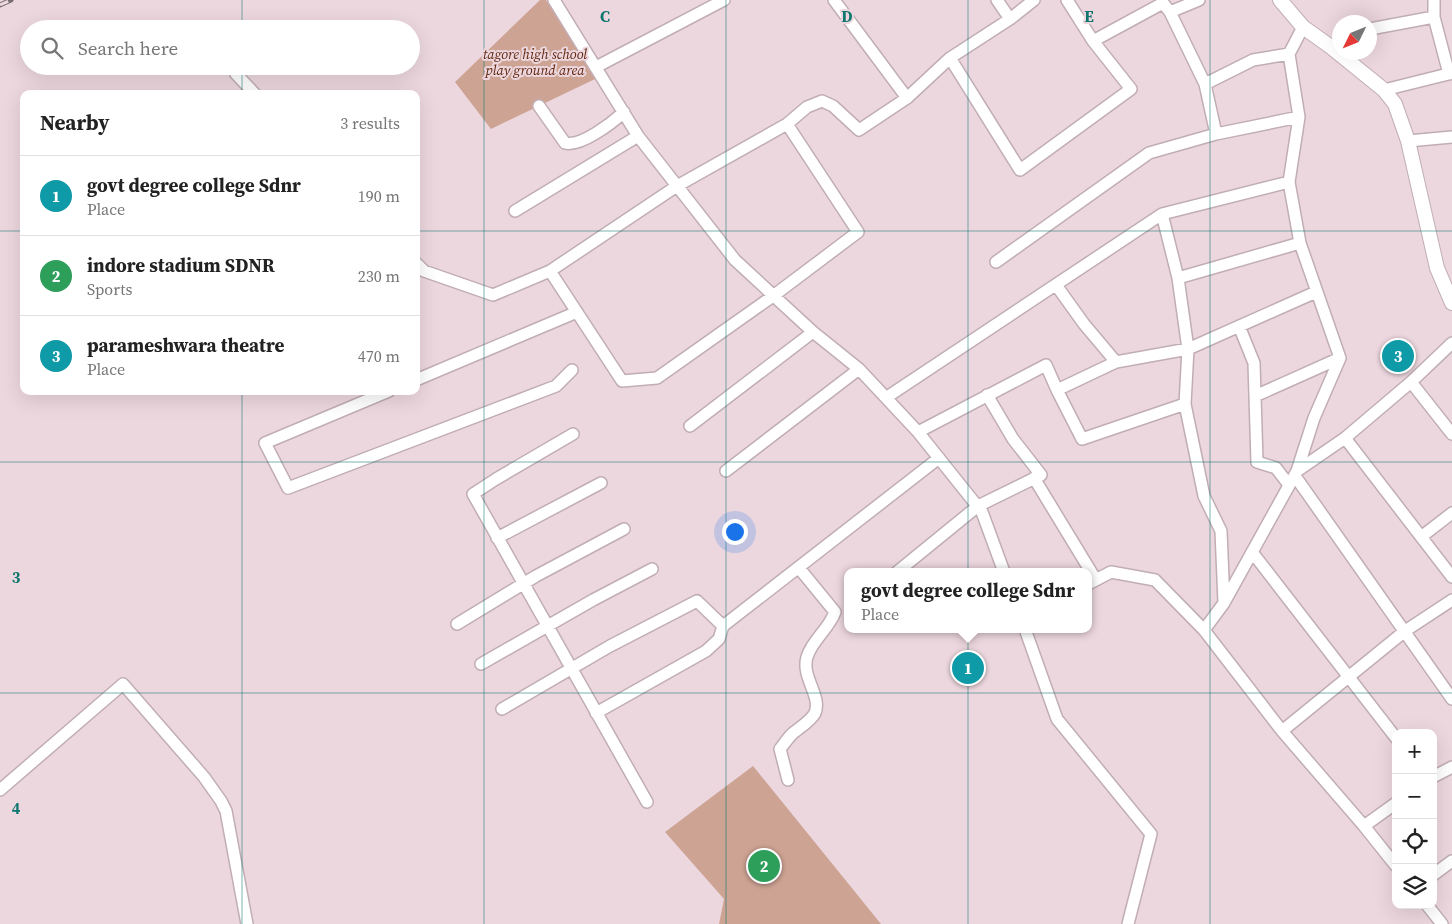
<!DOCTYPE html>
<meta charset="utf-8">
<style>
body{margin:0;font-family:"Source Serif 4",serif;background:#f6f6f6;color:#222}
.controls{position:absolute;right:15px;bottom:15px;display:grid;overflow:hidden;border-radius:10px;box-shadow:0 5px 20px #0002}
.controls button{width:45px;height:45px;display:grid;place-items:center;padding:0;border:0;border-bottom:1px solid #e0e0e0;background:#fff;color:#222;font:25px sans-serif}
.compass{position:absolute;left:1332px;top:15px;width:45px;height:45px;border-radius:50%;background:#fff;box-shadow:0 5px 20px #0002;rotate:227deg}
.you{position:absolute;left:734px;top:531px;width:18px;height:18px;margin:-12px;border:4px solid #fff;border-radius:50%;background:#1a73e8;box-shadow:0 0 0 8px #1a73e833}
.badge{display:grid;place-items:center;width:32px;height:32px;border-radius:50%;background:#1477a3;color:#fff;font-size:16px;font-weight:700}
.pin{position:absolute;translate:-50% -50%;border:2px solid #fff;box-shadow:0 1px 5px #0006}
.popup{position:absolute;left:844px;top:568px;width:248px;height:65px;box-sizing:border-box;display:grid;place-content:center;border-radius:10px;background:#fff;filter:drop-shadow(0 1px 4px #0005);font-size:16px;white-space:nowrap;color:#767676}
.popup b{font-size:19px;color:#222}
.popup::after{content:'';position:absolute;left:50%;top:100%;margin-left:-10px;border:10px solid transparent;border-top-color:#fff}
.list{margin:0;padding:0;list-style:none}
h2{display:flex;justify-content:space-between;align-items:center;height:65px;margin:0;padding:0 20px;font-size:21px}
h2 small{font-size:16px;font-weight:400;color:#767676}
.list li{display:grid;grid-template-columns:32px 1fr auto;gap:15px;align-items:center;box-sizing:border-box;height:80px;padding:0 20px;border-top:1px solid #e0e0e0}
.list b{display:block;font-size:19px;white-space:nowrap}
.list p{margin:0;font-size:16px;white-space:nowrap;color:#767676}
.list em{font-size:16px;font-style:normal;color:#767676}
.icon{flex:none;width:28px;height:28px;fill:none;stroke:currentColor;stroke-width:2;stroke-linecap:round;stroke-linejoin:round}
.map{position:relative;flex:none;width:1452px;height:924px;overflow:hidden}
.search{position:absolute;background:#fff;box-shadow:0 5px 20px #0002;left:20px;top:20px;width:400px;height:55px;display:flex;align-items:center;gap:12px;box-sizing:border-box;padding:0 18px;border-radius:28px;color:#767676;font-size:19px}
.panel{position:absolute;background:#fff;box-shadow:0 5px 20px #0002;left:20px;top:90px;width:400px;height:305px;border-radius:10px}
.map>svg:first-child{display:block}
.green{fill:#cda393}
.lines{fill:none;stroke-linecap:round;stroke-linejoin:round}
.minor-casing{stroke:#c1adb4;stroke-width:14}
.major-casing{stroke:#c1adb4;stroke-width:16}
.minor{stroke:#fff;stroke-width:11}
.major{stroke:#fff;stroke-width:14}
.rail-casing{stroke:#786c70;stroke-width:5}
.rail{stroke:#edd7df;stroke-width:3;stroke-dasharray:9;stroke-linecap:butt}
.grid{fill:none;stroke:#0f766e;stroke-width:1;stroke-opacity:0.55}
.labels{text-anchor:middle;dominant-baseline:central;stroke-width:4;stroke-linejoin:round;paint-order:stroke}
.park-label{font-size:14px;font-style:italic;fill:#62270d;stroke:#edd7df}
.grid-label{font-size:16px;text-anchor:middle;font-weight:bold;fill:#0f766e;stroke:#edd7df;stroke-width:4;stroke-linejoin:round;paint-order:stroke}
</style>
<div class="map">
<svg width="1452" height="924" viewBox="0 0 1452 924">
<rect width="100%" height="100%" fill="#edd7df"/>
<path class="green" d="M 540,0 L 546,0 L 595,79 L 491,129 L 455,82 Z
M 753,766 L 881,924 L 719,924 L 724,899 L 665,832 Z"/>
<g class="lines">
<g class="minor-casing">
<path id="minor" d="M 554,0 L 638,136 L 735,260 L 813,332 L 859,369 L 918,432 L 982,512 L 1004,572
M 834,0 L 907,98 L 950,58
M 997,0 L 1010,19
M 1034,0 L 1010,19 L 950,58 L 1020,170 L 1131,89 L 1093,41 L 1067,0
M 1170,12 L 1205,84 L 1216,134 L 1299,117 L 1289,54 L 1303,27
M 1434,17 L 1449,74
M 1370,29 L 1434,17 L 1434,0
M 1093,41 L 1163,3 L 1170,12 L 1199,0
M 596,67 L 724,0
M 236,74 L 255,94
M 1205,84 L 1253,60 L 1289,54
M 1384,90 L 1452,73
M 539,106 L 565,143 C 581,147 612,123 624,112
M 1408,141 L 1452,137
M 515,211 L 638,136
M 996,262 L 1149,153 L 1216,134
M 416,263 L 424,271 L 493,295 L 550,271 L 622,381 L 657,378 L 773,296 L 858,232 L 787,124
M 550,271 L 677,186 L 787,124 L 807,107 L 822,101 L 833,106 L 859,130 L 907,98
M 1178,278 L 1300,243 L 1289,182
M 1056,285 L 1084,324 L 1116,362
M 1239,326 L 1254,363 L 1257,462 L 1276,468 L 1289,485
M 416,380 L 577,312
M 1411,382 L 1452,434
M 1057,390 L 1082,439 L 1185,404
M 389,391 L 265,443 L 288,488 L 556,386 L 572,370
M 1255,396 L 1340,358
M 887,397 L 1162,214 L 1289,182 L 1299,117
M 690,426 L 813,332
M 918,432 L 1046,365 L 1057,390 L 1116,362 L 1188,349 L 1316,292
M 573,434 L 496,479 L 473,494 L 647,802
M 1345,438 L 1452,577
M 726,471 L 859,369
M 1297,471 L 1314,418 L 1340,358 L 1300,243
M 1295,476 L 1452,699
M 1034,478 L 1096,580
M 1421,537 L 1452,513
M 497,538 L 601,483
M 1252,552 L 1396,738
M 897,572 L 978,506 L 1041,475 L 1013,439 L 987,395
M 1088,584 L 1111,572 L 1155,580 L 1204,630 L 1224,603 L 1221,531 L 1204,496 L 1185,404 L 1188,349 L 1178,278 L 1162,214
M 1225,601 L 1297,471 L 1345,438 L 1411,382 L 1452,343
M 457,624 L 536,576 L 624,529
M 1025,629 L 1057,719 L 1151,834 L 1128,924
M 1204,630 L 1282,731 L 1364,826 L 1396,866
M 481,664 L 593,600 L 652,569
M 502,709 L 610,646 L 697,601 L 723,626
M 596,713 L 706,651 L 719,639 L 723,626 L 939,458
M 1282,731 L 1405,631 L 1452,600
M 1433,777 L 1452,767
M 788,780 L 780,749 C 784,744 788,738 792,734 C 799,728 811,721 815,713 C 822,696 801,677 807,657 C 812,640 829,629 835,612 L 799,568
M 0,790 L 123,684 L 204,777 L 221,801 L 226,811 L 247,924
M 1364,826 L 1396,803
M 1433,875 L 1452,861
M 1427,905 L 1442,924"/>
</g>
<g class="major-casing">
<path id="major" d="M 1280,0 L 1303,27 L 1331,47 L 1384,90 L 1395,104 L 1408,141 L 1437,268 L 1452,303"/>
</g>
<use href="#minor" class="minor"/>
<use href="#major" class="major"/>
<g class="rail-casing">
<path id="rail" d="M 0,5 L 11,0"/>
</g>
<use href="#rail" class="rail"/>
</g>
<path class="grid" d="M 242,0 L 242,29M 484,0 L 484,924M 726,0 L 726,924M 968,0 L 968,924M 1210,0 L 1210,924M 242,66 L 242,94M 0,231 L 24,231M 416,231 L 1452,231M 242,391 L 242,924M 0,462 L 1452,462M 0,693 L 1452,693"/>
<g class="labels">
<g class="park-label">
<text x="535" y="54">tagore high school<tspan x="535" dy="16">play ground area</tspan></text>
</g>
</g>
<g class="grid-label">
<text x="605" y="22">C</text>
<text x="847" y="22">D</text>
<text x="1089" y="22">E</text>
<text x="16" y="583">3</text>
<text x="16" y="814">4</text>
</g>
</svg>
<div class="controls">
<button>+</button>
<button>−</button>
<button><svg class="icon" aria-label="locate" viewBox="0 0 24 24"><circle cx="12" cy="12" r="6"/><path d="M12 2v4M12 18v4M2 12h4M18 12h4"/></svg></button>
<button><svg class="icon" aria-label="layers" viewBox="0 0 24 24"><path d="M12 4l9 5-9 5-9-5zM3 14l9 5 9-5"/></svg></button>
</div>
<svg class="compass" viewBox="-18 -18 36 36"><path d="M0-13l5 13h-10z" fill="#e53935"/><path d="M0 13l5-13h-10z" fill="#767676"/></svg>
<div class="you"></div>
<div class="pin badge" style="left:968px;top:668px;background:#0f9aa8">1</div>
<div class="popup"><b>govt degree college Sdnr</b>Place</div>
<div class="pin badge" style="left:764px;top:866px;background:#2e9e5b">2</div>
<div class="pin badge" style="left:1398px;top:356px;background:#0f9aa8">3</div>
<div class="search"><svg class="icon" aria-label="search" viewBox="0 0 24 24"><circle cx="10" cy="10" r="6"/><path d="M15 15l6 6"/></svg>Search here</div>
<section class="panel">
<h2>Nearby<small>3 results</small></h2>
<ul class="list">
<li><span class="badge" style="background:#0f9aa8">1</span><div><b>govt degree college Sdnr</b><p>Place</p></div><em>190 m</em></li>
<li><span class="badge" style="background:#2e9e5b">2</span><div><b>indore stadium SDNR</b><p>Sports</p></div><em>230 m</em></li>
<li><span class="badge" style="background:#0f9aa8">3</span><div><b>parameshwara theatre</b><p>Place</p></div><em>470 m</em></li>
</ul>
</section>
</div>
